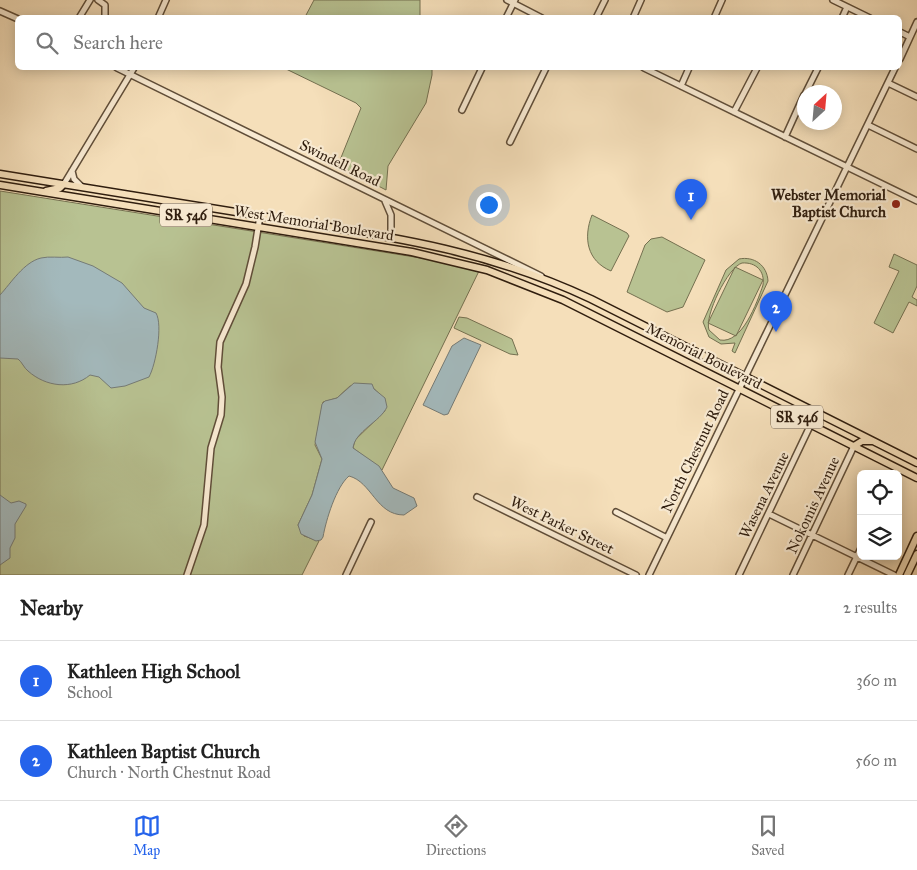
<!DOCTYPE html>
<meta charset="utf-8">
<style>
body{margin:0;font-family:"IM FELL Great Primer",serif;background:#f6f6f6;color:#222}
.controls{position:absolute;right:15px;bottom:15px;display:grid;overflow:hidden;border-radius:8px;box-shadow:0 2px 12px #0003}
.controls button{width:45px;height:45px;display:grid;place-items:center;padding:0;border:0;border-bottom:1px solid #e0e0e0;background:#fff;color:#222;font:25px sans-serif}
.compass{position:absolute;left:797px;top:85px;width:45px;height:45px;border-radius:50%;background:#fff;box-shadow:0 2px 12px #0003;rotate:26deg}
.you{position:absolute;left:488px;top:204px;width:18px;height:18px;margin:-12px;border:4px solid #fff;border-radius:50%;background:#1a73e8;box-shadow:0 0 0 8px #1a73e833}
.badge{display:grid;place-items:center;width:32px;height:32px;border-radius:50%;background:#2563eb;color:#fff;font-size:16px;font-weight:700}
.pin{position:absolute;translate:-50% -41px;filter:drop-shadow(0 1px 2px #0008)}
.pin::after{content:'';position:absolute;top:26px;width:18px;height:15px;background:inherit;clip-path:polygon(0 0,100% 0,50% 100%)}
.list{margin:0;padding:0;list-style:none}
h2{display:flex;justify-content:space-between;align-items:center;height:65px;margin:0;padding:0 20px;font-size:21px}
h2 small{font-size:16px;font-weight:400;color:#767676}
.list li{display:grid;grid-template-columns:32px 1fr auto;gap:15px;align-items:center;box-sizing:border-box;height:80px;padding:0 20px;border-top:1px solid #e0e0e0}
.list b{display:block;font-size:19px;white-space:nowrap}
.list p{margin:0;font-size:16px;white-space:nowrap;color:#767676}
.list em{font-size:16px;font-style:normal;color:#767676}
.icon{flex:none;width:28px;height:28px;fill:none;stroke:currentColor;stroke-width:2;stroke-linecap:round;stroke-linejoin:round}
.map{position:relative;flex:none;width:917px;height:575px;overflow:hidden}
.search{position:absolute;background:#fff;box-shadow:0 2px 12px #0003;left:15px;right:15px;top:15px;height:55px;display:flex;align-items:center;gap:12px;box-sizing:border-box;padding:0 18px;border-radius:8px;color:#767676;font-size:19px}
.sheet{height:225px;background:#fff}
nav{display:flex;justify-content:space-around;align-items:center;box-sizing:border-box;height:70px;border-top:1px solid #e0e0e0;background:#fff;font-size:14px;color:#767676}
nav a{display:grid;justify-items:center;gap:2px}
nav .on{color:#2563eb}
.map>svg:first-child{display:block}
.green{fill:#b8c292;stroke:#747050;fill-rule:evenodd}
.water{fill:#a3b9bc;stroke:#757b76}
.lines{fill:none;stroke-linecap:round;stroke-linejoin:round}
.minor-casing{stroke:#604e39;stroke-width:8}
.major-casing{stroke:#2f1d0e;stroke-width:9}
.minor{stroke:#f8ead2;stroke-width:5}
.major{stroke:#f5dfba;stroke-width:6}
.poi-dot{fill:#8f2418;stroke:#f8ead2;stroke-width:2}
.labels{text-anchor:middle;dominant-baseline:central;stroke-width:4.5;stroke-linejoin:round;paint-order:stroke}
.shield{fill:#f8ead2;stroke:#6b5a49;stroke-width:1}
.shield-label{font-size:14px;font-weight:bold;fill:#2f1d0e}
.street-label{font-size:15px;fill:#2f1d0e;stroke:#f8ead2}
.poi-label{font-size:15px;font-weight:bold;fill:#2f1d0e;stroke:#f8ead2;text-anchor:end}
</style>
<div class="map">
<svg width="917" height="575" viewBox="0 0 917 575">
<rect width="100%" height="100%" fill="#f5dfba"/>
<filter id="stains"><feTurbulence type="fractalNoise" baseFrequency=".004" numOctaves="4"/><feColorMatrix values="0 0 0 0 .2 0 0 0 0 .09 0 0 0 0 .02 0 0 0 .5 -.17"/></filter>
<radialGradient id="worn" r=".72"><stop offset=".6" stop-color="#630" stop-opacity="0"/><stop offset="1" stop-color="#630" stop-opacity=".3"/></radialGradient>
<path class="green" d="M 314,0 L 420,0 L 420,17 L 305,17 Z
M 284,68 L 432,68 L 432,75 L 426,103 L 388,166 L 386,190 L 338,165 L 361,108 L 356,103 Z
M 0,191 L 446,262 L 479,271 L 382,470 L 353,448 L 355,440 L 385,411 C 378,386 375,386 350,386 L 337,398 L 323,402 L 315,445 L 322,459 L 312,495 L 298,525 L 304,536 L 319,541 L 302,575 L 0,575 Z
M 592,215 L 627,233 L 629,236 L 611,271 C 587,261 583,238 592,215 Z
M 662,237 L 705,260 L 683,307 L 667,312 L 627,292 L 645,245 L 651,239 Z
M 894,254 L 917,265 L 917,286 L 912,297 L 917,300 L 917,306 L 909,302 L 893,333 L 874,323 L 899,271 L 889,267 Z
M 739,259 C 754,256 767,265 768,281 L 735,353 L 732,351 L 735,343 L 721,344 L 709,337 L 703,322 L 726,270 ZM 742,263 C 756,262 765,271 763,285 C 757,303 742,344 720,340 L 709,330 C 704,316 728,267 742,263 Z
M 735,267 L 763,280 L 736,336 L 708,323 Z
M 459,317 L 467,318 L 512,339 L 518,355 L 510,354 L 454,328 Z"/>
<path class="water" d="M 68,257 L 93,266 L 122,283 L 144,308 L 156,313 C 163,325 156,364 149,377 L 125,386 L 111,388 L 99,377 L 90,375 C 72,390 46,387 28,371 C 24,368 22,362 18,359 L 0,358 L 0,295 C 11,283 24,262 41,258 C 49,256 60,258 68,257 Z
M 464,338 L 481,345 L 448,414 L 444,415 L 423,405 L 452,346 Z
M 354,383 L 372,384 L 374,389 L 385,398 L 387,407 C 380,422 355,431 353,448 L 379,466 L 393,488 L 414,498 L 417,506 L 404,515 C 376,515 372,482 349,476 C 336,487 326,520 323,537 L 321,540 L 316,541 L 301,534 L 298,525 L 312,495 L 322,459 L 315,442 L 322,404 L 325,401 L 337,398 Z
M 0,495 L 11,503 L 19,501 L 26,504 L 26,506 L 15,524 L 15,538 L 10,548 L 10,558 L 0,565 Z"/>
<g class="lines">
<g class="minor-casing">
<path id="minor" d="M 98,0 L 105,5 L 105,18
M 507,0 L 542,18
M 833,0 L 870,18
M 0,11 L 18,19
M 79,18 L 90,0
M 158,18 L 166,0
M 506,18 L 515,0
M 596,18 L 605,0
M 633,18 L 641,0
M 714,18 L 722,0
M 842,18 L 847,7
M 900,32 L 910,37
M 900,59 L 917,22
M 117,68 L 541,276
M 644,68 L 917,201
M 888,83 L 917,97
M 681,86 L 689,68
M 806,92 L 818,68
M 462,110 L 482,68
M 734,112 L 757,68
M 868,125 L 917,149
M 785,137 L 804,95
M 510,142 L 546,68
M 72,171 L 74,179 L 82,187
M 64,184 L 134,68
M 385,201 L 391,215 L 391,237
M 477,497 L 636,575
M 616,512 L 667,538
M 769,514 L 894,575
M 187,575 L 204,525 L 211,448 L 221,415 L 222,397 L 218,367 L 220,342 L 246,284 L 255,247 L 260,216
M 346,575 L 371,522
M 649,575 L 895,68
M 739,575 L 811,424
M 793,575 L 854,446
M 848,575 L 861,548"/>
</g>
<g class="major-casing">
<path id="major" d="M 0,174 C 91,188 182,203 273,218 C 387,236 485,249 591,299 L 917,463
M 0,185 L 412,252 L 487,270 L 563,300 L 917,478
M 46,191 L 60,188 L 64,184
M 854,446 L 862,441 L 872,441
M 899,575 L 917,536
M 907,575 L 917,554"/>
</g>
<use href="#minor" class="minor"/>
<use href="#major" class="major"/>
</g>
<circle class="poi-dot" cx="896" cy="204" r="5"/>
<g class="labels">
<g class="shield">
<rect x="160" y="203.5" width="52" height="23" rx="4"/>
<rect x="771" y="405.5" width="52" height="23" rx="4"/>
</g>
<g class="shield-label">
<text x="186" y="215">SR 546</text>
<text x="797" y="417">SR 546</text>
</g>
<g class="street-label">
<text transform="translate(340 163) rotate(26)">Swindell Road</text>
<text transform="translate(314 223) rotate(9)">West Memorial Boulevard</text>
<text transform="translate(704 356) rotate(27)">Memorial Boulevard</text>
<text transform="translate(695 451) rotate(-64)">North Chestnut Road</text>
<text transform="translate(764 495) rotate(-64)">Wasena Avenue</text>
<text transform="translate(813 505) rotate(-65)">Nokomis Avenue</text>
<text transform="translate(562 525) rotate(26)">West Parker Street</text>
</g>
<g class="poi-label">
<text x="886" y="195">Webster Memorial<tspan x="886" dy="17">Baptist Church</tspan></text>
</g>
</g>
<rect width="100%" height="100%" filter="url(#stains)"/>
<rect width="100%" height="100%" fill="url(#worn)"/>
</svg>
<div class="controls">
<button><svg class="icon" aria-label="locate" viewBox="0 0 24 24"><circle cx="12" cy="12" r="6"/><path d="M12 2v4M12 18v4M2 12h4M18 12h4"/></svg></button>
<button><svg class="icon" aria-label="layers" viewBox="0 0 24 24"><path d="M12 4l9 5-9 5-9-5zM3 14l9 5 9-5"/></svg></button>
</div>
<svg class="compass" viewBox="-18 -18 36 36"><path d="M0-13l5 13h-10z" fill="#e53935"/><path d="M0 13l5-13h-10z" fill="#767676"/></svg>
<div class="you"></div>
<div class="pin badge" style="left:691px;top:220px">1</div>
<div class="pin badge" style="left:776px;top:332px">2</div>
<div class="search"><svg class="icon" aria-label="search" viewBox="0 0 24 24"><circle cx="10" cy="10" r="6"/><path d="M15 15l6 6"/></svg>Search here</div>
</div>
<section class="sheet">
<h2>Nearby<small>2 results</small></h2>
<ul class="list">
<li><span class="badge">1</span><div><b>Kathleen High School</b><p>School</p></div><em>360 m</em></li>
<li><span class="badge">2</span><div><b>Kathleen Baptist Church</b><p>Church · North Chestnut Road</p></div><em>560 m</em></li>
</ul>
</section>
<nav>
<a class="on"><svg class="icon" aria-label="map" viewBox="0 0 24 24"><path d="M3 6l6-2 6 2 6-2v14l-6 2-6-2-6 2zM9 4v14M15 6v14"/></svg>Map</a>
<a><svg class="icon" aria-label="directions" viewBox="0 0 24 24"><path d="M12 3l9 9-9 9-9-9zM9 14v-3h6M13 9l2 2-2 2"/></svg>Directions</a>
<a><svg class="icon" aria-label="saved" viewBox="0 0 24 24"><path d="M7 4h10v16l-5-4-5 4z"/></svg>Saved</a>
</nav>
